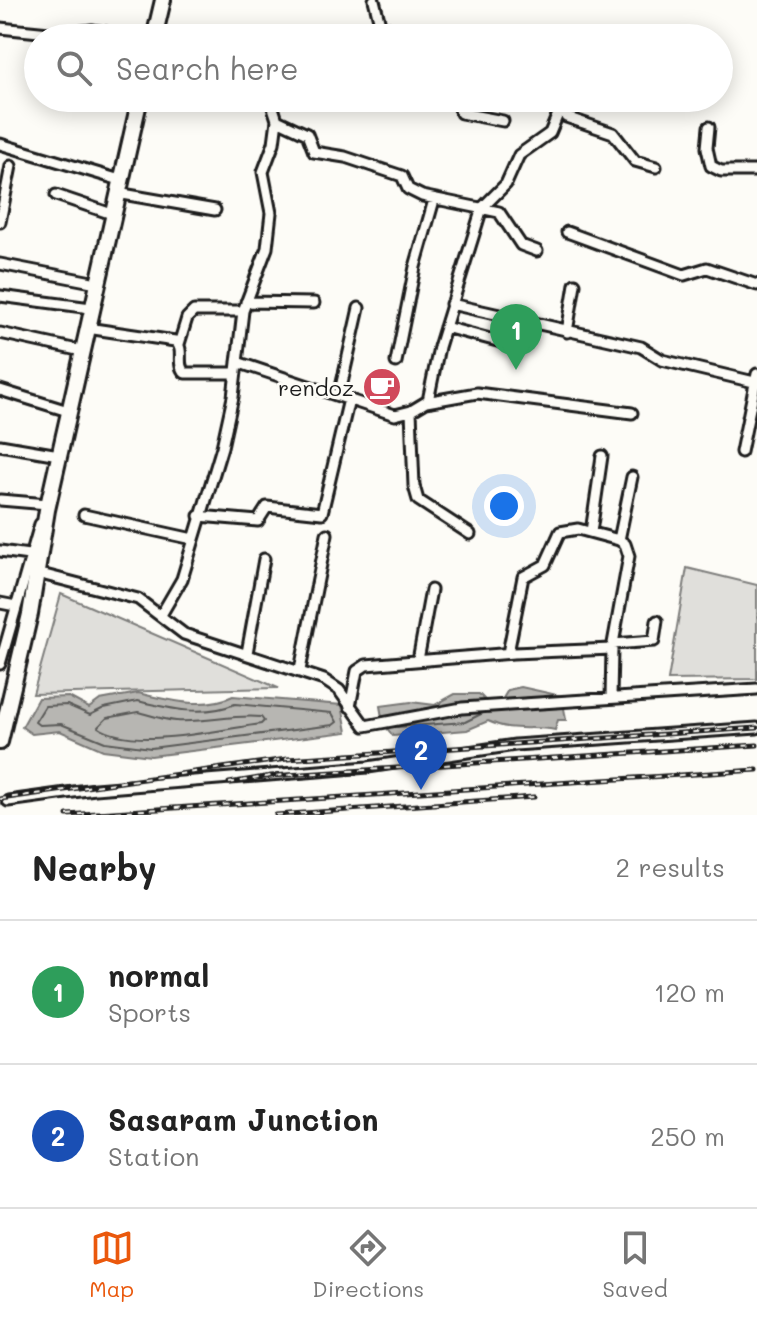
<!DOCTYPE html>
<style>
body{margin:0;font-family:Mali,sans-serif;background:#f2f2f2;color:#222}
.you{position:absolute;left:504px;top:506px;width:28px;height:28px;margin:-20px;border:6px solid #fff;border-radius:50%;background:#1a73e8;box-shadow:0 0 0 12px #1a73e833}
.badge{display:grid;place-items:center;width:52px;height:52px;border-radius:50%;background:#ea580c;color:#fff;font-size:26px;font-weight:700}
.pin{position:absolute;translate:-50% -66px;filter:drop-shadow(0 2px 4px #0008)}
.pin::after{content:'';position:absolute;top:42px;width:28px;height:24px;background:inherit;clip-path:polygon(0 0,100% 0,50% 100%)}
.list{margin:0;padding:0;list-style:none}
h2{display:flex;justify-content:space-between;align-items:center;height:104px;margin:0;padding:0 32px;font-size:34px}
h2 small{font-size:26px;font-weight:400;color:#767676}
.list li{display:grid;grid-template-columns:52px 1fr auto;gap:24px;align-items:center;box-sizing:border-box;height:144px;padding:0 32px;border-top:2px solid #e0e0e0}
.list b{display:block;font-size:30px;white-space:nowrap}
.list p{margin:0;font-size:26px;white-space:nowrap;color:#767676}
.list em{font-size:26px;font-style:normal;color:#767676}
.icon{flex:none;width:44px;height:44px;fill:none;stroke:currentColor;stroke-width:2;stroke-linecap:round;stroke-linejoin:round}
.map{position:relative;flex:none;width:757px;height:815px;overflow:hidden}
.search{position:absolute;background:#fff;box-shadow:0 4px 20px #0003;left:24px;right:24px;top:24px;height:88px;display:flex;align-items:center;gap:20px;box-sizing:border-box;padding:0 28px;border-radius:44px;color:#767676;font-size:30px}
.sheet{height:392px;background:#fff}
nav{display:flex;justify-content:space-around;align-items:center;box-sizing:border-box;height:112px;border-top:2px solid #e0e0e0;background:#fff;font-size:22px;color:#767676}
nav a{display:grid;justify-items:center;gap:4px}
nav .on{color:#ea580c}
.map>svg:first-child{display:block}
.green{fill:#e0dfdb;stroke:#7e7e7c;stroke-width:2}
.water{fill:#b7b6b2;stroke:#797876;stroke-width:2}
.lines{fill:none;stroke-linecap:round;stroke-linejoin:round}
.shore{stroke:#5a5a58;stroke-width:2}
.minor-casing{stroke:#1c1c1c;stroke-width:15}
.trunk-casing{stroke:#1c1c1c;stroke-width:20}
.minor{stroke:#fdfcf7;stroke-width:9}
.trunk{stroke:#fdfcf7;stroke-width:14}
.rail-casing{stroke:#1c1c1c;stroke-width:5}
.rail{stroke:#fdfcf7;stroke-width:2;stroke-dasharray:6;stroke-linecap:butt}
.labels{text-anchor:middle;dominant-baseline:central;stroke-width:6;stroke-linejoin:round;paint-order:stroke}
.poi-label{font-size:22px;fill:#1c1c1c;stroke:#fdfcf7;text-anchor:end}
</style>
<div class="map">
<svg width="757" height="815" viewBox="0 0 757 815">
<rect width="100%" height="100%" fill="#fdfcf7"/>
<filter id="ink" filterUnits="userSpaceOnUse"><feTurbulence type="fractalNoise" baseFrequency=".0125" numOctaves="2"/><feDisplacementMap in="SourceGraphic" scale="16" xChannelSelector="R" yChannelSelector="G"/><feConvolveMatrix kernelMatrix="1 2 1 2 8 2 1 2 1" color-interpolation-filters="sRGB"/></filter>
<g filter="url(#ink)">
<path class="green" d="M 687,568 L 757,585 L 757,679 L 668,680 Z
M 61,594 L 278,688 L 33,694 Z"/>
<path class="water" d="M 521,687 L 562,696 L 566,720 L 558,720 L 555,730 C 530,725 513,733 488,721 L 467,730 L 393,736 L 383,723 L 380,706 L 411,702 L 435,705 L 455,694 L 479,694 L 488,703 L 499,705 L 508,690 Z
M 138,693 C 168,700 204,710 233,696 L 342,705 L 347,732 L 151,756 L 103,750 L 60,731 L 32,734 L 22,727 L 38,698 L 69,697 L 89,708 L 100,700 Z"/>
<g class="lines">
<path class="shore" d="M 138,701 C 170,709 204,717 235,704 L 332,713 L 337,722 L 333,725 L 151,748 L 105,742 L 61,724 L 39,725 L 35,722 L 45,706 L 67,705 L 90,715 L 104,708 Z
M 138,712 C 150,715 164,720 176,721 C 206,723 233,714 261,717 L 264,721 L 261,724 C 220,729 132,751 98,727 L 107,718 Z
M 397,727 L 465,722 L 483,713"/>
<g class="minor-casing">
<path id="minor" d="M 374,0 L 380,24 L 406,38
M 0,28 L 59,34 L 92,30 L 142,38
M 455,98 L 461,113 L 503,121
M 563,101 L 566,117 L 613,133 L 635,161 L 656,167
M 277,120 L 307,134 L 314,152 L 345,157 L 402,176 L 408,189 L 422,196 L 499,212 L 521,245 L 537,251
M 709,127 L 707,148 L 711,166 L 721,171 L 757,171
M 0,144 L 120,180
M 117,193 L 215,210
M 56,195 L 112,214
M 0,222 L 11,166
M 567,232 L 684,275 L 707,268 L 757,285
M 0,264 L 97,283
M 0,296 L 91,308
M 246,302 L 314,303
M 451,304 L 641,347 L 662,360 L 754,382
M 445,327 L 516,346
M 87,328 L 175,341 C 186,350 175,364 185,373 L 236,373
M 567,332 L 575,284
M 0,333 L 82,351
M 179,344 L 187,318 L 194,311 L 243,311
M 237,362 L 395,415 L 411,411 L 426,402 L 477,393 L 632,413
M 396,362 L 415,267 L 434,200
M 0,390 L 68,411
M 339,396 L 359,308
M 428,401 L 439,347 L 482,208 L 506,184 L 519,155 L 550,133 L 563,102
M 411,411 L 414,486 L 418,500 L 470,534
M 0,445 L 59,455
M 741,452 L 757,374
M 0,500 L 48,504
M 84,515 L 193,539
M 199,516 L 258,521 L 267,507 L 322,513 L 349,399
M 591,532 L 602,456
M 619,540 L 632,477
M 0,551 L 29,555
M 37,573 L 138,599 L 184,634 L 324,680 L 339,690 L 365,726 L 462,708 L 757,689
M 0,603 L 16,606
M 161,615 L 182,579 L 222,447 L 233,397 L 243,311 L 267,248 L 271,213 L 263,172 L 274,143 L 277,120 L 270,98
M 613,644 L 654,641 L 657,621
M 247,653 L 264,559
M 508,653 L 523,577 L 545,565 L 560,532 L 578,529 L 619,540 L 625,544 L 629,556 L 612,649 L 611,698
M 418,660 L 431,590
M 0,664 L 40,524
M 300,670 L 327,534
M 350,707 L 357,671 L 366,665 L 513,653 L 612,649
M 8,801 L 95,789 L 368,767 L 515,745 L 757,728"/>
</g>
<g class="trunk-casing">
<path id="trunk" d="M 154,38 L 163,0
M 0,742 L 30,614 L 47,510 L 140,98"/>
</g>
<use href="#minor" class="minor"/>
<use href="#trunk" class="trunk"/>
<g class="rail-casing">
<path id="rail" d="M 229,783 L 271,776 L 757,745
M 0,799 L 287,759 L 757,728
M 67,815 L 757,770
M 276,815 L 534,797"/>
</g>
<use href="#rail" class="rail"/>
</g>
</g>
<defs>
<g id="cafe-disc" transform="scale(2)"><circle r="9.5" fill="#d1495b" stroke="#fdfcf7"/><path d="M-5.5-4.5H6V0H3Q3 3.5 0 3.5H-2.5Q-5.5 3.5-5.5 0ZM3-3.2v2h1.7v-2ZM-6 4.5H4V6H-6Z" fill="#fff"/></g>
</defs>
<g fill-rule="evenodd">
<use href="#cafe-disc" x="382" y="387"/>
</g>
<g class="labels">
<g class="poi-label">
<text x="354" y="387">rendoz</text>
</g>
</g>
</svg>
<div class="you"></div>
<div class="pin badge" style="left:516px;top:370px;background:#2e9e5b">1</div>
<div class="pin badge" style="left:421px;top:790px;background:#1a4fb4">2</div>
<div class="search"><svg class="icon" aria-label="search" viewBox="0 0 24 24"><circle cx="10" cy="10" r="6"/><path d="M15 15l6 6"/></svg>Search here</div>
</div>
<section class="sheet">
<h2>Nearby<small>2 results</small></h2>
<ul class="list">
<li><span class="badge" style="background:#2e9e5b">1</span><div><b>normal</b><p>Sports</p></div><em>120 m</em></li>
<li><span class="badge" style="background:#1a4fb4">2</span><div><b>Sasaram Junction</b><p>Station</p></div><em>250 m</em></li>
</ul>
</section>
<nav>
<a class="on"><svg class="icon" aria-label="map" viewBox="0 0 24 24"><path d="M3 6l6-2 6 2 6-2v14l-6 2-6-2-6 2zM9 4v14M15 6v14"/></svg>Map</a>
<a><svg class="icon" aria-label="directions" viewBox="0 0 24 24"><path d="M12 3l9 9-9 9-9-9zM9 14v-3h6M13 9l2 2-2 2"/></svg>Directions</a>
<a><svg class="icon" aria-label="saved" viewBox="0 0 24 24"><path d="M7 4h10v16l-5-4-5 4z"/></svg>Saved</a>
</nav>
